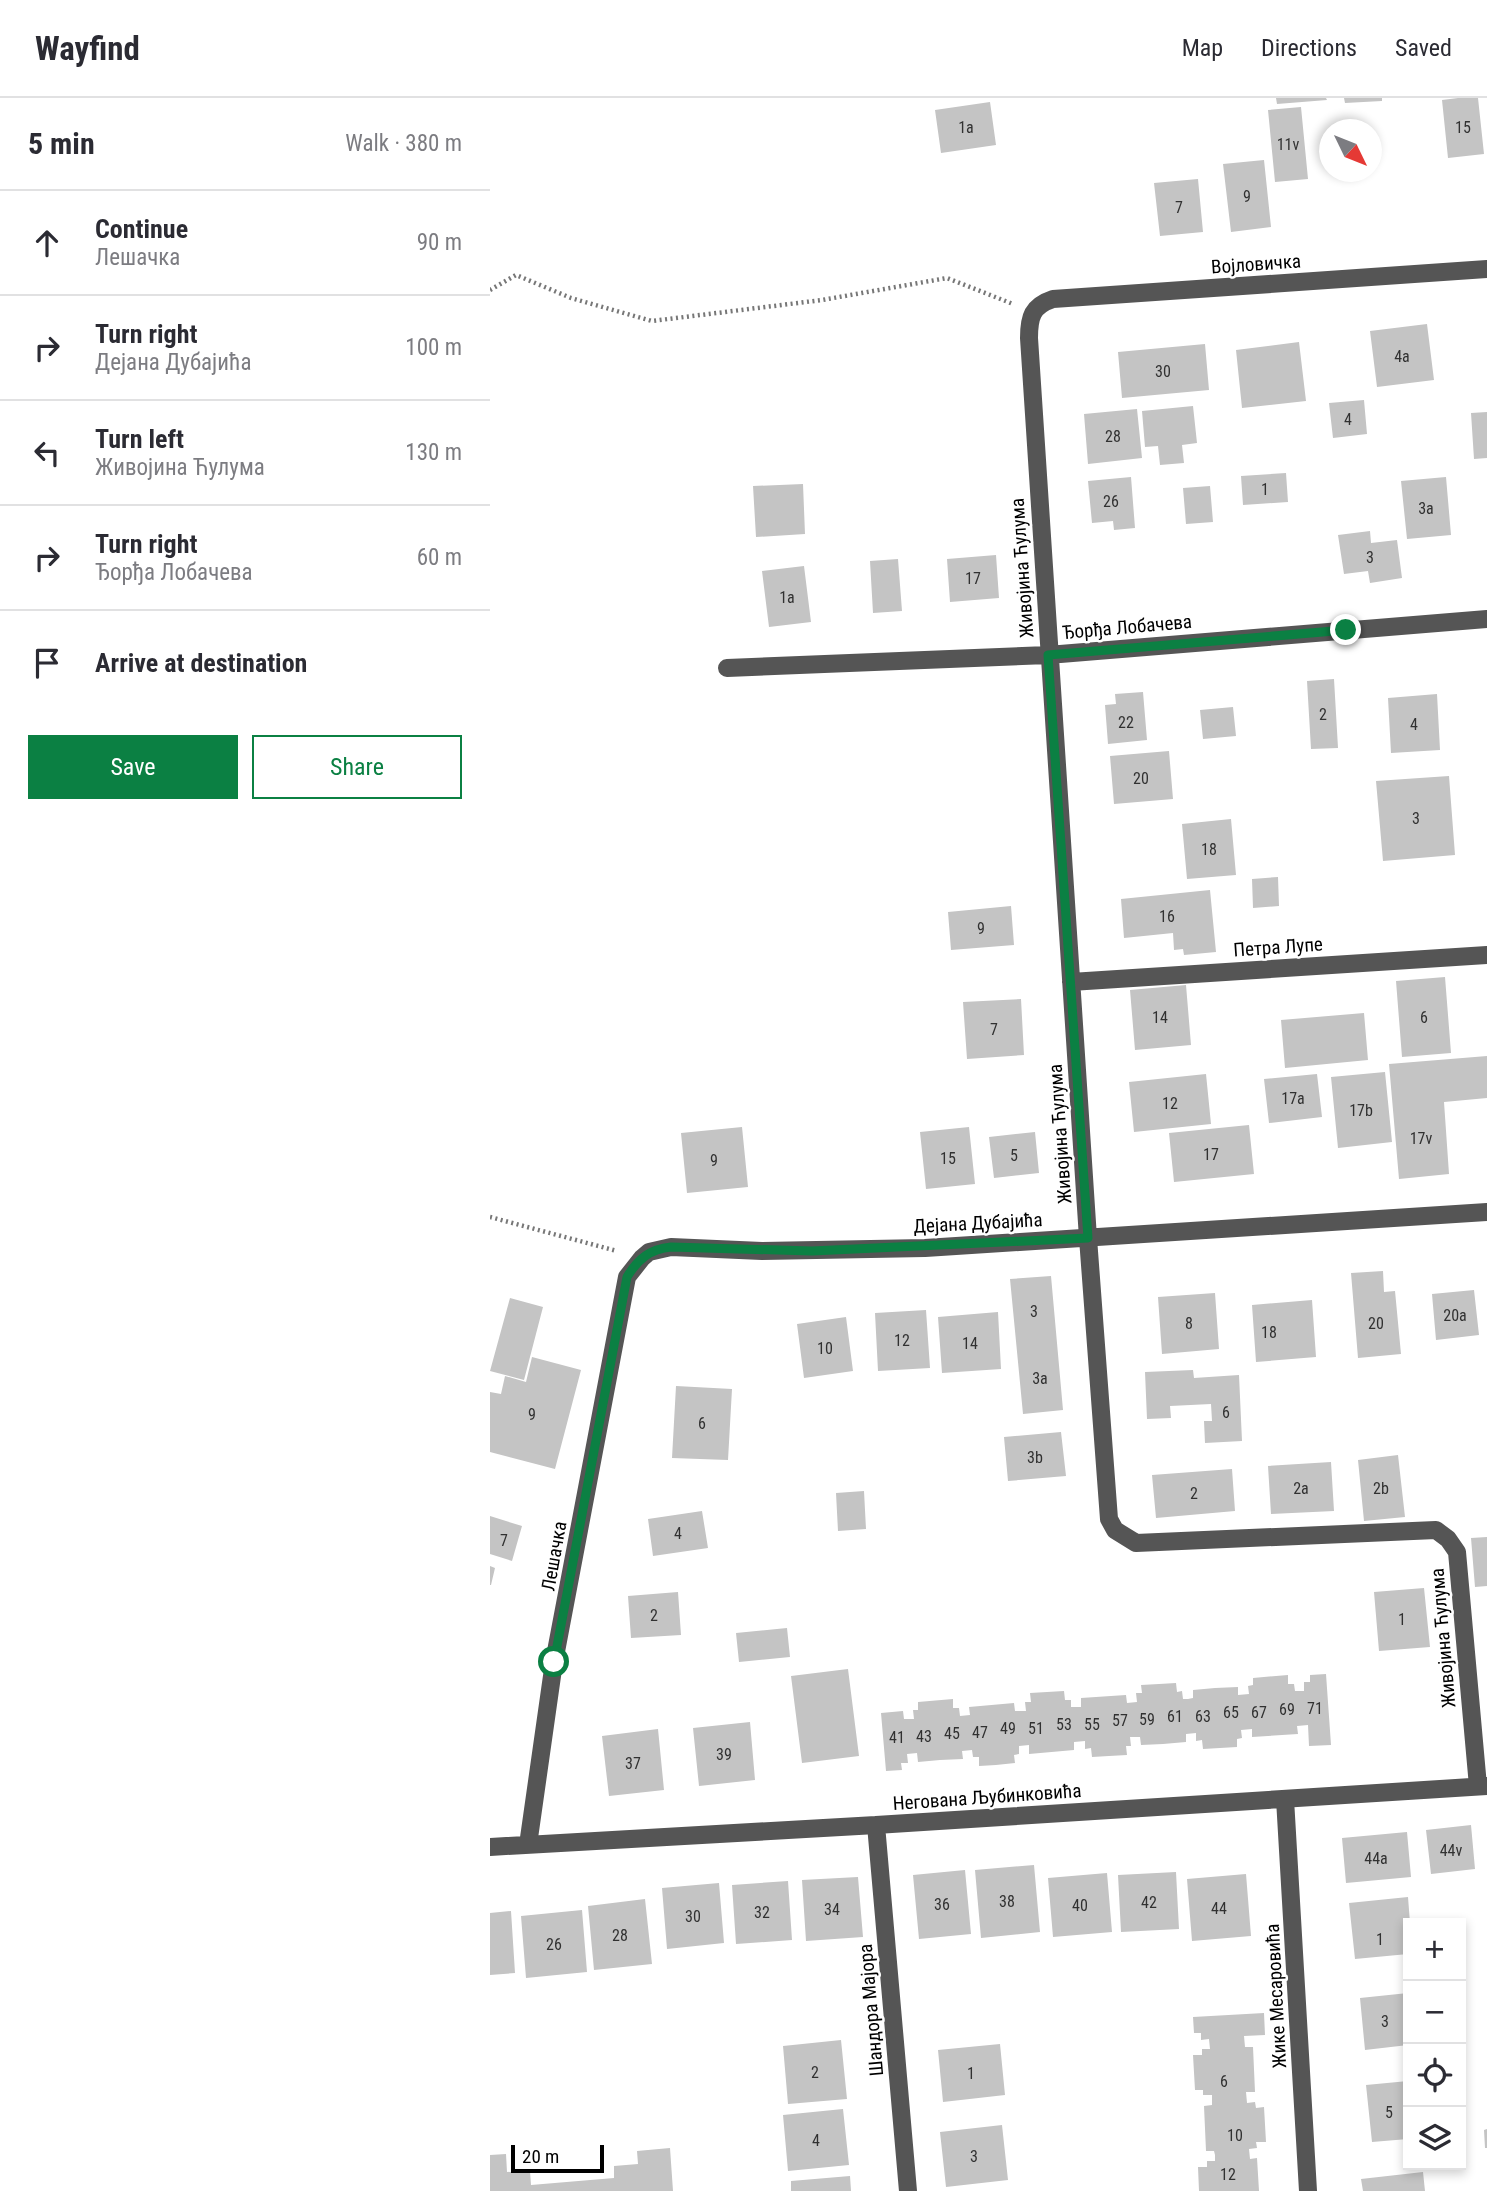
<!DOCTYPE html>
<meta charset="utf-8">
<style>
body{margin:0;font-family:"Roboto Condensed",sans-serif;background:#f7f7f7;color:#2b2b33}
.controls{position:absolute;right:21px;bottom:21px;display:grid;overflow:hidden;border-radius:0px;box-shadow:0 4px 10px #0003}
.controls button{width:63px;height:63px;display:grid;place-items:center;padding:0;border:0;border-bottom:2px solid #e1e1e2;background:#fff;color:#2b2b33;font:35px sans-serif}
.compass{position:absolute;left:829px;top:21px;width:63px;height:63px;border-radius:50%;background:#fff;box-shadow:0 4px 10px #0003;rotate:133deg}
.scale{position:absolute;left:21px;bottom:18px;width:93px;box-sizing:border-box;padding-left:7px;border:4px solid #000;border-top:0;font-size:19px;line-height:24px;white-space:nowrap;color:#000;-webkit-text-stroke:5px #fff;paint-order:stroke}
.stop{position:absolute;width:21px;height:21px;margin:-16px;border:5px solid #0b8043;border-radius:50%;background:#fff}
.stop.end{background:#0b8043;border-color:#fff;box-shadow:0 2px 7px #0008}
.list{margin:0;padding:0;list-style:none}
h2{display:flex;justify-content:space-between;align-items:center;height:91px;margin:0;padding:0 28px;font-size:30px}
h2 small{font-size:23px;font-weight:400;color:#7c7c81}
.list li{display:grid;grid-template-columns:46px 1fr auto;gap:21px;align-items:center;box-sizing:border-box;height:105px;padding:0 28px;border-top:2px solid #e1e1e2}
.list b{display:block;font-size:26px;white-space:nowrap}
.list p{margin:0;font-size:23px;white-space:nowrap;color:#7c7c81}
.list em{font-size:23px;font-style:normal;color:#7c7c81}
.actions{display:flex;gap:14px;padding:21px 28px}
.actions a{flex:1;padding:16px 0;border:2px solid #0b8043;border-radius:0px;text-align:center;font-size:24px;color:#0b8043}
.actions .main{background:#0b8043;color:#fff}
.icon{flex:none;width:38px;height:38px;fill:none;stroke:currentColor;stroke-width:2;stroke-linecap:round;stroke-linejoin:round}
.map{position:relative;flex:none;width:997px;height:2093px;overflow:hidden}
header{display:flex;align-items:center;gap:42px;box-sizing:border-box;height:98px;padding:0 35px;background:#fff;border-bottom:2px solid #e1e1e2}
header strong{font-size:33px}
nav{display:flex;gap:38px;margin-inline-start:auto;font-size:24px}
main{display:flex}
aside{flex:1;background:#fff}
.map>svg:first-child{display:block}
.building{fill:#c4c4c4}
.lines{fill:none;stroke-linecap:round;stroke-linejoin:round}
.path{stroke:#777;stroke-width:4.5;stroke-dasharray:2 3.5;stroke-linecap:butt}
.minor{stroke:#555;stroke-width:18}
.route{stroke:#0b8043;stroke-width:9}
.labels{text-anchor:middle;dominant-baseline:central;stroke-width:5;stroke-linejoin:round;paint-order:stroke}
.number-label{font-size:16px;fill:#313131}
.street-label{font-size:19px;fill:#000;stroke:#fff}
</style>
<header>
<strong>Wayfind</strong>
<nav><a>Map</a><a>Directions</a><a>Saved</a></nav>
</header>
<main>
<aside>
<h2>5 min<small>Walk · 380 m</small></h2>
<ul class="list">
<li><svg class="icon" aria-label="ahead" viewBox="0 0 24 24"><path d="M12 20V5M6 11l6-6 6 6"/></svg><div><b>Continue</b><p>Лешачка</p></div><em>90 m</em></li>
<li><svg class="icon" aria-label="right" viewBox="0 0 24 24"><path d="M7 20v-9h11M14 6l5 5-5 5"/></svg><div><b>Turn right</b><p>Дејана Дубајића</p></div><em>100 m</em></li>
<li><svg class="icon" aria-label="left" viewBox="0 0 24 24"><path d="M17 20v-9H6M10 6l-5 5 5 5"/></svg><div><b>Turn left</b><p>Живојина Ћулума</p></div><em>130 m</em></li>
<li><svg class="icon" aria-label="right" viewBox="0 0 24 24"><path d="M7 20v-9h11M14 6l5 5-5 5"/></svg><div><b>Turn right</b><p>Ђорђа Лобачева</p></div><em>60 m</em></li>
<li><svg class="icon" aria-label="arrive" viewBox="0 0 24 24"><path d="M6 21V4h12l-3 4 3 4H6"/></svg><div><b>Arrive at destination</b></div></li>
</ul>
<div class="actions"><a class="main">Save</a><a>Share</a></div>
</aside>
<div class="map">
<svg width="997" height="2093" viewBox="0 0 997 2093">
<rect width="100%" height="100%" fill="#fff"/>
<path class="building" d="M 786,0 L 836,0 L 837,2 L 787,6 Z
M 854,0 L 892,0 L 892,3 L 855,5 Z
M 968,0 L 988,0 L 994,56 L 958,60 L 952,2 Z
M 500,4 L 506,47 L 451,55 L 445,12 Z
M 811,9 L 818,81 L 785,84 L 778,12 Z
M 774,62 L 781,129 L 741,134 L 733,66 Z
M 708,81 L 713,134 L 670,138 L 664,85 Z
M 937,226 L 944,282 L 887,289 L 880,233 Z
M 809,244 L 816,303 L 752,310 L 746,252 Z
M 715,246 L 719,292 L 632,300 L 628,254 Z
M 874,302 L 877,336 L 843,340 L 839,305 Z
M 703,308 L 707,345 L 692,347 L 694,365 L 670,367 L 668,348 L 655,349 L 652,313 Z
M 647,311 L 652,360 L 598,366 L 594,316 Z
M 997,314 L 997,360 L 984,361 L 981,315 Z
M 796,375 L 798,404 L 753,407 L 751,378 Z
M 641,379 L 645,430 L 624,432 L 623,423 L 602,425 L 598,383 Z
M 956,379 L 961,437 L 917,441 L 911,383 Z
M 313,386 L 315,436 L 266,439 L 263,388 Z
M 720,388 L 723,424 L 696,426 L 693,390 Z
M 880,433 L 881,445 L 907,442 L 912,480 L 880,485 L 878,473 L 854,476 L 848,437 Z
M 506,457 L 509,500 L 460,504 L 457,461 Z
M 408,461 L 412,513 L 383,515 L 380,463 Z
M 314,468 L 321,524 L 279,529 L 272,473 Z
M 844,581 L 848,650 L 821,651 L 817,583 Z
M 653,594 L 657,642 L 618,646 L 615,607 L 626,606 L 625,596 Z
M 947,596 L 950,652 L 901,655 L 898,600 Z
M 743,609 L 746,638 L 713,641 L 710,612 Z
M 679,653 L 683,701 L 624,706 L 620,658 Z
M 959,678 L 965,757 L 893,763 L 886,683 Z
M 741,721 L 746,777 L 697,781 L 692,726 Z
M 788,779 L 789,808 L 763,810 L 762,781 Z
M 720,792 L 726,854 L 694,857 L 693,851 L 684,852 L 683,835 L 634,840 L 631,801 Z
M 521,808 L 524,847 L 461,852 L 458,814 Z
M 955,879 L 961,955 L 912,959 L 906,883 Z
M 696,887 L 701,947 L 645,952 L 640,892 Z
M 531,901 L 534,957 L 477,961 L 473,904 Z
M 874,915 L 878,962 L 795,970 L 791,922 Z
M 997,958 L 997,1000 L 954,1004 L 959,1076 L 909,1081 L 899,966 Z
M 895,974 L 902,1044 L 848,1050 L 841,979 Z
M 716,976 L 721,1026 L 644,1034 L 639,984 Z
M 827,976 L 832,1019 L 779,1025 L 774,981 Z
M 759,1027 L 764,1076 L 684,1084 L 679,1035 Z
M 252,1029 L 258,1089 L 197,1095 L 191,1035 Z
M 479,1029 L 485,1086 L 436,1091 L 430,1034 Z
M 545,1034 L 549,1075 L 504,1080 L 499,1039 Z
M 893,1173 L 894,1194 L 905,1193 L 911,1256 L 868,1260 L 861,1175 Z
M 561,1178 L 573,1312 L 533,1316 L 520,1181 Z
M 984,1192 L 989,1237 L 946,1242 L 942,1196 Z
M 725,1195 L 729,1251 L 672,1256 L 668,1199 Z
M 20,1200 L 53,1209 L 34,1282 L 0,1273 Z
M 822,1202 L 826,1259 L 766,1264 L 762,1207 Z
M 436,1212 L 440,1270 L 388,1273 L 385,1215 Z
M 508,1214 L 511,1271 L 452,1275 L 448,1219 Z
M 356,1219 L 363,1273 L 314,1280 L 307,1226 Z
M 42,1259 L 91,1272 L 65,1371 L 0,1354 L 0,1294 L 11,1296 L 15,1278 L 36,1284 Z
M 703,1272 L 704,1280 L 749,1277 L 752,1343 L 715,1345 L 714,1323 L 722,1323 L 721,1306 L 680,1308 L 681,1320 L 657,1321 L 655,1274 Z
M 186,1288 L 242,1291 L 238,1362 L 182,1360 Z
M 571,1334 L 576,1378 L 518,1383 L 514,1339 Z
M 908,1357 L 915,1419 L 874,1423 L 868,1362 Z
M 841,1364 L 844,1413 L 781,1416 L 778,1368 Z
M 742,1371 L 745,1413 L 666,1420 L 662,1377 Z
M 374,1393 L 376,1431 L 348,1433 L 346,1395 Z
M 212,1413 L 218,1450 L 163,1458 L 158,1421 Z
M 0,1418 L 32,1428 L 22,1463 L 0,1456 Z
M 997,1439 L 997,1488 L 985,1489 L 981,1440 Z
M 0,1468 L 5,1470 L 1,1487 L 0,1487 Z
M 934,1490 L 940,1549 L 889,1553 L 884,1494 Z
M 188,1494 L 191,1537 L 141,1540 L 138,1498 Z
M 297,1530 L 300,1559 L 249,1564 L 246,1535 Z
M 358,1571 L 369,1658 L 312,1665 L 301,1578 Z
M 836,1576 L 841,1647 L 819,1648 L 818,1627 L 807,1628 L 808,1636 L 762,1639 L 762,1631 L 751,1632 L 752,1640 L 747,1641 L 747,1649 L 713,1651 L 712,1642 L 706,1643 L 706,1635 L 696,1636 L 696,1644 L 673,1646 L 651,1647 L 650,1639 L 640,1639 L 641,1648 L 636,1648 L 637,1657 L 619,1658 L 602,1659 L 601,1650 L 595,1651 L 595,1643 L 584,1644 L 584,1652 L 539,1656 L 539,1647 L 529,1648 L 529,1656 L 524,1657 L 525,1665 L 506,1667 L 489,1668 L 489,1659 L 483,1659 L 482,1652 L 472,1653 L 473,1661 L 450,1662 L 428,1664 L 427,1655 L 417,1656 L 418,1665 L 411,1665 L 412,1672 L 396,1673 L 391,1615 L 413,1613 L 414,1621 L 424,1621 L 423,1612 L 428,1612 L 428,1604 L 463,1601 L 463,1610 L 469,1610 L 470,1618 L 480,1617 L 479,1609 L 524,1605 L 525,1613 L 536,1613 L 535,1604 L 541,1604 L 540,1595 L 574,1593 L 575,1602 L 581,1602 L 581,1609 L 591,1609 L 591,1600 L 636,1597 L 637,1605 L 647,1604 L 646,1595 L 652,1595 L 651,1587 L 669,1586 L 686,1585 L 687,1594 L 692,1593 L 693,1601 L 698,1601 L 703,1600 L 703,1592 L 725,1590 L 748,1589 L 748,1597 L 759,1596 L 758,1588 L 763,1587 L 763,1580 L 798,1577 L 798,1586 L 804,1586 L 805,1593 L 814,1593 L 814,1584 L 820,1584 L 820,1577 Z
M 260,1624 L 265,1682 L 209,1688 L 203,1630 Z
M 168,1631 L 174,1692 L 119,1698 L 112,1638 Z
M 981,1727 L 985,1771 L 941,1776 L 936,1732 Z
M 917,1734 L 921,1779 L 856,1785 L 852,1740 Z
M 544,1767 L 550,1834 L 491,1840 L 485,1772 Z
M 475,1772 L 481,1836 L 429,1841 L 423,1777 Z
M 686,1774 L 689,1831 L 631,1834 L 628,1777 Z
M 617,1775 L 622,1834 L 563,1839 L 558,1780 Z
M 756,1776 L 761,1838 L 702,1843 L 697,1781 Z
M 368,1779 L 373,1839 L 316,1843 L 312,1782 Z
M 298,1783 L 302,1842 L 246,1846 L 242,1787 Z
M 229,1785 L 234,1845 L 177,1851 L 172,1790 Z
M 918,1799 L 920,1825 L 918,1825 L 918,1856 L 865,1861 L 859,1805 Z
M 155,1801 L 162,1866 L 104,1872 L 98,1808 Z
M 92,1812 L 97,1874 L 36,1880 L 31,1818 Z
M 21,1813 L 25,1875 L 0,1877 L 0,1815 Z
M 918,1895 L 918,1947 L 875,1952 L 870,1900 Z
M 774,1915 L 775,1937 L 754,1938 L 755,1949 L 763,1949 L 765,1994 L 756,1994 L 757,2005 L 765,2004 L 766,2010 L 774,2009 L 776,2044 L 766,2044 L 767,2050 L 759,2051 L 760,2061 L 767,2060 L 769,2093 L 709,2093 L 708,2069 L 717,2069 L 717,2063 L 725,2063 L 725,2057 L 724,2053 L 716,2053 L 714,2008 L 722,2007 L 722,1997 L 713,1997 L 713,1992 L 705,1992 L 703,1957 L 712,1957 L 712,1951 L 720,1951 L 719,1941 L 711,1942 L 711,1935 L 704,1935 L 703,1919 Z
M 351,1942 L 357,2001 L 298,2006 L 293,1948 Z
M 510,1946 L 515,1997 L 453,2004 L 448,1952 Z
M 918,1983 L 918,2041 L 882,2044 L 876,1987 Z
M 353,2011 L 359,2067 L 298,2073 L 293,2017 Z
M 512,2027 L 518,2082 L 456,2089 L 450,2034 Z
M 997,2031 L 997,2050 L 995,2050 L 994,2032 Z
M 180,2050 L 183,2093 L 0,2093 L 0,2057 L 16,2056 L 17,2074 L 40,2073 L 41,2087 L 124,2080 L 124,2068 L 148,2066 L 147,2053 Z
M 933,2074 L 935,2093 L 873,2093 L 871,2081 Z
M 360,2078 L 361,2093 L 301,2093 L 301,2083 Z"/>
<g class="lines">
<path class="path" d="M 0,192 L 26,177 L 81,200 L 162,223 L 332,202 L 457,180 L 523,206
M 0,1119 L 127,1153"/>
<path class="minor" d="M 237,570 L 558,557 L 997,521
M 581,884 L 997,857
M 988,1688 L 967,1454 L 958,1441 L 946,1432 L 646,1445 L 625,1432 L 619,1421 L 598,1140 L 539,240 C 539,219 542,208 563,201 L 997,171
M 795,1701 L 818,2093
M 386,1727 L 418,2093
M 38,1747 L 64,1564 L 137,1179 L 152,1160 L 159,1154 L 181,1149 L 272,1153 L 435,1150 L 997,1114
M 0,1749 L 386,1727 L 997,1688"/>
</g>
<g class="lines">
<path class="route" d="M 64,1564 L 137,1179 C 148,1161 160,1151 181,1149 L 322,1153 L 598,1140 L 558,557 L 856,532"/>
</g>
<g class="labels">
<g class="number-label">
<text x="476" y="29">1a</text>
<text x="973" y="29">15</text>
<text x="798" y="46">11v</text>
<text x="757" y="98">9</text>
<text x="689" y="109">7</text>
<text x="912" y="258">4a</text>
<text x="673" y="273">30</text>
<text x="858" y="321">4</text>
<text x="623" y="338">28</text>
<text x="775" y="391">1</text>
<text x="621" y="403">26</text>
<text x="936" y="410">3a</text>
<text x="880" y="459">3</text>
<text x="483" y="480">17</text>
<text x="297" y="499">1a</text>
<text x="833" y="616">2</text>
<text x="636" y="624">22</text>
<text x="924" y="626">4</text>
<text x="651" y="680">20</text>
<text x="926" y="720">3</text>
<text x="719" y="751">18</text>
<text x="677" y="818">16</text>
<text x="491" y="830">9</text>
<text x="670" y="919">14</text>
<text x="934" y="919">6</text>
<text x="504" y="931">7</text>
<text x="803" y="1000">17a</text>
<text x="680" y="1005">12</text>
<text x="871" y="1012">17b</text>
<text x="931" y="1040">17v</text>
<text x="721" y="1056">17</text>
<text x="524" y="1057">5</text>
<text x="458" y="1060">15</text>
<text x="224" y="1062">9</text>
<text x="544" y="1213">3</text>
<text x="965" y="1217">20a</text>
<text x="699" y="1225">8</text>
<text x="886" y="1225">20</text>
<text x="779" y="1234">18</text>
<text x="412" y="1242">12</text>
<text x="480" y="1245">14</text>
<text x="335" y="1250">10</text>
<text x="550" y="1280">3a</text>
<text x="736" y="1314">6</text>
<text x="42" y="1316">9</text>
<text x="212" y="1325">6</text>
<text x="545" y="1359">3b</text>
<text x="811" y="1390">2a</text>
<text x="891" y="1390">2b</text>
<text x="704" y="1395">2</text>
<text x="188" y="1435">4</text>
<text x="14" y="1442">7</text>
<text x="164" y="1517">2</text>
<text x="912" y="1521">1</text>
<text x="825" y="1610">71</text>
<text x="797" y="1611">69</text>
<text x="741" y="1614">65</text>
<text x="769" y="1614">67</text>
<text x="685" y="1618">61</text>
<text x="713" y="1618">63</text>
<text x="657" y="1621">59</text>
<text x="630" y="1622">57</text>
<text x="574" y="1626">53</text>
<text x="602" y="1626">55</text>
<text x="518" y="1630">49</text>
<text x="546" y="1630">51</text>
<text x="490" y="1634">47</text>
<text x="462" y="1635">45</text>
<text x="434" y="1638">43</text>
<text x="407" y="1639">41</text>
<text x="234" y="1656">39</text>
<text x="143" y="1665">37</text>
<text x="961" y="1752">44v</text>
<text x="886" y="1760">44a</text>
<text x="517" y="1803">38</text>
<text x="659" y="1804">42</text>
<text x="452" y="1806">36</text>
<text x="590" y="1807">40</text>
<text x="729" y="1810">44</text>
<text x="342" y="1811">34</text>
<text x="272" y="1814">32</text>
<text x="203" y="1818">30</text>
<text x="130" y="1837">28</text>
<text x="890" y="1841">1</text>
<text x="64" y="1846">26</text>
<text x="895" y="1923">3</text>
<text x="325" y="1974">2</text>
<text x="481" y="1975">1</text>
<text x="734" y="1983">6</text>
<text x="899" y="2014">5</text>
<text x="745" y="2037">10</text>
<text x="326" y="2042">4</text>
<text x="484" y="2058">3</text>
<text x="738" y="2076">12</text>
</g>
<g class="street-label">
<text transform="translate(766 166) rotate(-4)">Војловичка</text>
<text transform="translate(532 470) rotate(-94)">Живојина Ћулума</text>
<text transform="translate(637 529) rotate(-5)">Ђорђа Лобачева</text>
<text transform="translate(788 849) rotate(-4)">Петра Лупе</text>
<text transform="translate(570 1036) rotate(-94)">Живојина Ћулума</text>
<text transform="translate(488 1125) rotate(-3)">Дејана Дубајића</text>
<text transform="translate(64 1458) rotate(-80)">Лешачка</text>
<text transform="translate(953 1540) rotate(-95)">Живојина Ћулума</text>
<text transform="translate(497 1699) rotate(-4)">Негована Љубинковића</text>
<text transform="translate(786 1898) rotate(-93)">Жике Месаровића</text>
<text transform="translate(381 1912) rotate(-95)">Шандора Мајора</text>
</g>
</g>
</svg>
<div class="controls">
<button>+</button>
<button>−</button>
<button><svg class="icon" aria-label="locate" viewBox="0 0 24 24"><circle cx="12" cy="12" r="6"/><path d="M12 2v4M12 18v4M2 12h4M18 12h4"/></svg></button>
<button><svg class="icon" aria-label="layers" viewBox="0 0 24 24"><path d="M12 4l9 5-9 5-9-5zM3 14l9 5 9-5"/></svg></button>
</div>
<svg class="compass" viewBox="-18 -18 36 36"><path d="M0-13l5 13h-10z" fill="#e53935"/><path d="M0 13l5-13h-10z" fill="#7c7c81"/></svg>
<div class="scale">20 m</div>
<div class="stop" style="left:64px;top:1564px"></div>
<div class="stop end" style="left:856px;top:532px"></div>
</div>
</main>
